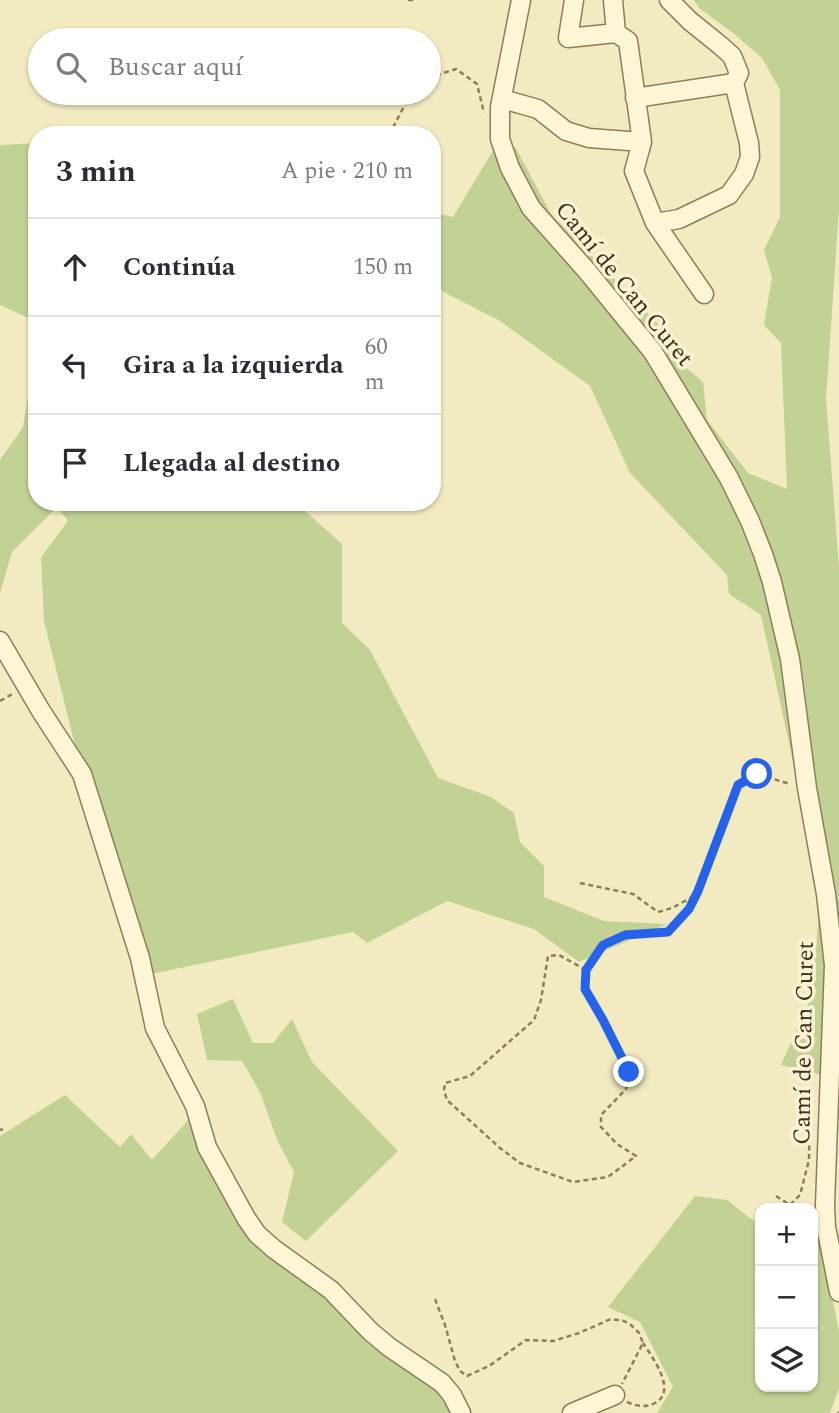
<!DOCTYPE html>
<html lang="es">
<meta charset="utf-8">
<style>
body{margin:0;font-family:Spectral,serif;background:#f7f7f7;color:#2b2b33}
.controls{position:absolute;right:21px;bottom:21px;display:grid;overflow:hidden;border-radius:14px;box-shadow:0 2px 5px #0004}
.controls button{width:63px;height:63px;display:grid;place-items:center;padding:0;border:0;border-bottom:2px solid #e1e1e2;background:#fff;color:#2b2b33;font:35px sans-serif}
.stop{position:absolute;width:21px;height:21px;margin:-16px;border:5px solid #2563eb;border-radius:50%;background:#fff}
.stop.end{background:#2563eb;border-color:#fff;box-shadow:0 2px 7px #0008}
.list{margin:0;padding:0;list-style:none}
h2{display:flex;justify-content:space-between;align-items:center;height:91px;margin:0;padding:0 28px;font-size:30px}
h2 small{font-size:23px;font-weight:400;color:#7c7c81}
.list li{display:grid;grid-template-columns:46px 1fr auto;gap:21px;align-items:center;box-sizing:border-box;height:98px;padding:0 28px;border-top:2px solid #e1e1e2}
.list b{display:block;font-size:26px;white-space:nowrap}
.list em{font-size:23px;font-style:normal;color:#7c7c81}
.icon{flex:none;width:38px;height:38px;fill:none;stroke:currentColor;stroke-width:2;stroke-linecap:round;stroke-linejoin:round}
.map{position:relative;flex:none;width:839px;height:1413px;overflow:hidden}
.search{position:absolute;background:#fff;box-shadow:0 2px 5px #0004;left:28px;top:28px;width:413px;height:77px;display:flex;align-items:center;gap:18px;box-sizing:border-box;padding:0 24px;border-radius:38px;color:#7c7c81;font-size:26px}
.panel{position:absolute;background:#fff;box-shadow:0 2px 5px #0004;left:28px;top:126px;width:413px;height:385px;border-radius:28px}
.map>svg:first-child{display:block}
.green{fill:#c2d294}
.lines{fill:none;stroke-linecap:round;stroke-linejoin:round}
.minor-casing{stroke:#8e7d57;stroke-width:21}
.path{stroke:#8e7d57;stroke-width:2.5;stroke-dasharray:5 3.5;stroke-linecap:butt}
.minor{stroke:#fcf6d6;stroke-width:18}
.route{stroke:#2563eb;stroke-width:9}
.labels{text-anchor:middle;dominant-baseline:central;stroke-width:7;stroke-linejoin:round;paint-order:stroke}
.street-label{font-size:24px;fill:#3d311d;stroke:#f9f3d2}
</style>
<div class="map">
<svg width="839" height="1413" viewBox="0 0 839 1413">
<rect width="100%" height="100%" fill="#f2ebc2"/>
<path class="green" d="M 694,0 L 839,0 L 839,209 L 826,399 L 839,567 L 839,1079 L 781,1065 L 812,996 L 819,911 L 802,803 L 761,615 L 729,594 L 727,575 L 630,473 L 590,386 L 500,321 L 432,286 L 432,212 L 453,217 L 500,139 L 516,148 L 551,214 L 671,337 L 684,366 L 703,382 L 707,420 L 748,473 L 787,489 L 781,343 L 764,325 L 772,277 L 764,250 L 780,217 L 780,90 L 762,58 L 733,33 L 699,8 Z
M 37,143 L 37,322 L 0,305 L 0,145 Z
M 37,342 L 37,502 L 295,502 L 342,544 L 342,623 L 370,650 L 438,778 L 491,797 L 514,813 L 520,842 L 544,866 L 544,897 L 604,921 L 667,924 L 579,962 L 534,929 L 447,901 L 367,943 L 353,932 L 151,974 L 110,839 L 75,745 L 44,621 L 41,557 L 68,521 L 57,507 L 12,552 L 0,593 L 0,460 L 23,427 Z
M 233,999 L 253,1043 L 273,1043 L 292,1019 L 312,1062 L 398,1151 L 306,1241 L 282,1222 L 294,1172 L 278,1142 L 260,1092 L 242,1061 L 207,1060 L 197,1014 Z
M 65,1095 L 120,1147 L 131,1134 L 152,1160 L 189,1119 L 214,1175 L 252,1242 L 334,1303 L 426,1381 L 448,1400 L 453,1413 L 0,1413 L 0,1136 Z
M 695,1196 L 727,1200 L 760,1226 L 760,1387 L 813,1387 L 813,1220 L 816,1218 L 839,1331 L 839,1388 L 830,1413 L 657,1413 L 673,1387 L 640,1322 L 608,1307 Z"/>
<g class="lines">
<g class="minor-casing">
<path id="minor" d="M 521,0 L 500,107 L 500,139 L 510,168 L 531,208 L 587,271 L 653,352 L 729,478 L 750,521 L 763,554 L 772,582 L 790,659 L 807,788 L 826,894 L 834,965 L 825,1205 L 826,1227 L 839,1292
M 574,0 L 568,38 L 616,33
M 635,98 L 734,83 L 739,73 L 732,56 L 721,46 L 690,21 L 669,0
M 502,99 L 538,109 L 566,131 L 589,138 L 642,142 L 628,41 L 616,33 L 613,0
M 642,142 L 634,171 L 655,223 L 679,219 L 729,195 L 744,174 L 750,157 L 749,143 L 734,83
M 655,223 L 704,294
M 0,641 L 41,711 L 82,774 L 140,958 L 155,1028 L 195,1106 L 207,1147 L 246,1218 L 257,1234 L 274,1249 L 331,1290 L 370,1331 L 389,1347 L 442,1383 L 452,1395 L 461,1413
M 572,1413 L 615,1395"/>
</g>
<path class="path" d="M 408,0 L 414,0
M 429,80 L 434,76 L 456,69 L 477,84 L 484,113
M 389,135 L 409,97 L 414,93
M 0,701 L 14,693
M 580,883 L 633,894 L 658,912 L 672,908 L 696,895
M 586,970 L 559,955 L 548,956 L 541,1000 L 534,1020 L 470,1076 L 445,1083 L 444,1090 L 447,1100 L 500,1148 L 520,1163 L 573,1182 L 608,1177 L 636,1156 L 617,1144 L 601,1127 L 601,1115 L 626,1089 L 629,1072 L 603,1019 L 585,989 L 586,970 L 603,945 L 625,935 L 668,932 L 689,909 L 698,891 L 738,785 L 757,774 L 790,784
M 0,1130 L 3,1129
M 776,1196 L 790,1205 L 800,1195 L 809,1160 L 810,1089 L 815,1086
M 435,1299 L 445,1325 L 455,1361 L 460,1371 L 467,1376 L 489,1366 L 526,1340 L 553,1341 L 579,1333 L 611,1319 L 624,1321 L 631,1325 L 639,1333 L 643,1343 L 622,1384
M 627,1402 C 636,1406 646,1408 655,1403 C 678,1391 652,1357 643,1343
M 838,1413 L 839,1412"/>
<use href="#minor" class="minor"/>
</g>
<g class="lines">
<path class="route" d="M 629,1072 L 603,1020 L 585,989 L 586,970 L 603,945 L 625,935 L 668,932 L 689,909 L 698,891 L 738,785 L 757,774"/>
</g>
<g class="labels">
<g class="street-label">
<text transform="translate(624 284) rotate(51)">Camí de Can Curet</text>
<text transform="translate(804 1043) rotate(-89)">Camí de Can Curet</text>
</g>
</g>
</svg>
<div class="controls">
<button>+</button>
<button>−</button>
<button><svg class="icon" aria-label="layers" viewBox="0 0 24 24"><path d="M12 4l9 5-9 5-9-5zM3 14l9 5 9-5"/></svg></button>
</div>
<div class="stop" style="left:757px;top:774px"></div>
<div class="stop end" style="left:629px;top:1072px"></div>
<div class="search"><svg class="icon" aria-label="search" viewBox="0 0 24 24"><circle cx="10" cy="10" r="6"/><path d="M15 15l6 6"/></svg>Buscar aquí</div>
<section class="panel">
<h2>3 min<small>A pie · 210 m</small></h2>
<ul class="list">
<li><svg class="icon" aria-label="ahead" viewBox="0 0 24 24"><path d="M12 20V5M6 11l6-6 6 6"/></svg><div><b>Continúa</b></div><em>150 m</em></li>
<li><svg class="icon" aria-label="left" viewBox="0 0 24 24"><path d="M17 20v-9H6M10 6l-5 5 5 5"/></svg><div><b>Gira a la izquierda</b></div><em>60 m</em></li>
<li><svg class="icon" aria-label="arrive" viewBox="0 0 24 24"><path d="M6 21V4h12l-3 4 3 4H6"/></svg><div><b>Llegada al destino</b></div></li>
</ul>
</section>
</div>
